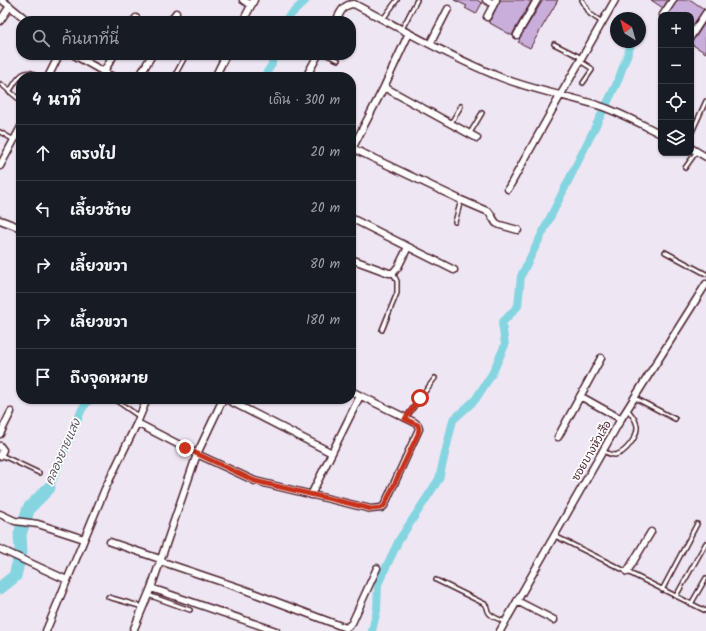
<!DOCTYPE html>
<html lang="th">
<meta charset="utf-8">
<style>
body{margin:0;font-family:Kalam,"Playpen Sans Thai",sans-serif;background:#242831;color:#f1f3f6}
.controls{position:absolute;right:12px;top:12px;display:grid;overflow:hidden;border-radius:8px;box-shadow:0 1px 3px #0004}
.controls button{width:36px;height:36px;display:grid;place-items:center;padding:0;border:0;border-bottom:1px solid #363941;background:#171b24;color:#f1f3f6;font:20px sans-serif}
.compass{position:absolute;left:610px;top:12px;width:36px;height:36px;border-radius:50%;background:#171b24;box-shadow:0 1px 3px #0004;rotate:323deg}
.stop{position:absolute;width:12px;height:12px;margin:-9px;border:3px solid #c8321e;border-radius:50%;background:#fff}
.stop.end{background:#c8321e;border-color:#fff;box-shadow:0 1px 4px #0008}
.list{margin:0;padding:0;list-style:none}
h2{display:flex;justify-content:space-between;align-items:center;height:52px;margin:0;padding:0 16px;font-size:17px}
h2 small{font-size:13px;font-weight:400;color:#9ea1a6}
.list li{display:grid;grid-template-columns:26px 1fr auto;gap:12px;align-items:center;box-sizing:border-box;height:56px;padding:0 16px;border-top:1px solid #363941}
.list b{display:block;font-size:15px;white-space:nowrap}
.list em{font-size:13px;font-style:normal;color:#9ea1a6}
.icon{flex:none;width:22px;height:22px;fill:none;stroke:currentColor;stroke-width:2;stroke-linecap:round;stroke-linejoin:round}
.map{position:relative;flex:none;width:706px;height:631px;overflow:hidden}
.search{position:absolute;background:#171b24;box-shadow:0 1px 3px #0004;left:16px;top:16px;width:340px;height:44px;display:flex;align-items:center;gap:10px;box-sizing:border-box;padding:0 14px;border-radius:16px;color:#9ea1a6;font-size:15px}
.panel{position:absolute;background:#171b24;box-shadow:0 1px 3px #0004;left:16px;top:72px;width:340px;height:332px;border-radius:16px}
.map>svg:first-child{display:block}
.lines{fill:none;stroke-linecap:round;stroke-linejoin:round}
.canal{stroke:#85d5e1;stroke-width:8}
.river{stroke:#85d5e1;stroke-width:13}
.building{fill:#c9adda;stroke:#4a1f2b}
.lane-casing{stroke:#4a1f2b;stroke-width:6}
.street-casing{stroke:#4a1f2b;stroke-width:9}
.lane{stroke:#fff;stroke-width:3}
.street{stroke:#fff;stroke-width:6}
.route{stroke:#c8321e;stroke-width:5}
.labels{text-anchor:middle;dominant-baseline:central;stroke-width:3.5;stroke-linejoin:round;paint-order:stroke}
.street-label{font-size:11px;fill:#4a1f2b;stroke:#fff}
.water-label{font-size:12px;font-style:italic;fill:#5c5662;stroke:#fff}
</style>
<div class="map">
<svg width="706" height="631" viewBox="0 0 706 631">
<rect width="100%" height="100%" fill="#efe6f4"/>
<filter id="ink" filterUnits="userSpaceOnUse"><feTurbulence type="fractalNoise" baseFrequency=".025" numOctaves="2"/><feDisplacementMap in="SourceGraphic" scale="8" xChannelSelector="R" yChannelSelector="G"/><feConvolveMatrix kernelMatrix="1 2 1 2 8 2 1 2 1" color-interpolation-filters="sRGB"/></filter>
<g filter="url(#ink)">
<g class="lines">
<path class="canal" d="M 284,21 L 306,0
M 264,77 L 272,64 L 273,55
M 49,488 L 82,409 L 90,399
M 372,631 L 377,610 L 378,584 L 399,540 L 439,479 L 453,420 L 475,400 L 492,374 L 505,345 L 502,323 L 518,306 L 521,276 L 617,83 L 632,42"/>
<path class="river" d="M 0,588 L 15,576 L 21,552 L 20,534 L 29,508 L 49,488"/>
</g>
<path class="building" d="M 454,0 L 477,0 L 482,3 L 476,14 L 465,8 L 467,6 Z
M 500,0 L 527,0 L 531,2 L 513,33 L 513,36 L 488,22 L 491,19 Z
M 543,0 L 558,0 L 530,48 L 518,42 L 520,40 L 519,39 Z
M 651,0 L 668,0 L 663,8 Z
M 677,0 L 691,0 L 704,9 L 691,28 L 691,15 L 668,15 Z
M 706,21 L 706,53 L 691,44 L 691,40 L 695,38 Z"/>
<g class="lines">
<g class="lane-casing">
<path id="lane" d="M 582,0 L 590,14 L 602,22
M 383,19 L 397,0
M 402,29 L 417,0
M 554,44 L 582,58
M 327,55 L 338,60
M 580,61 L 591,68 L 592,70 L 583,83
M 174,77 L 186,55
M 1,84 L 21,101
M 9,92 C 15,84 20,70 32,73 L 35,77
M 451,123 L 461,106
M 0,132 L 14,140
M 470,133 L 482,113
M 691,134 L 706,101
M 685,168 L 697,151
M 455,222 L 461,200
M 665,252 L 706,274
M 382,330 L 397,293 L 397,281 L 393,273
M 635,398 L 675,419
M 114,399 L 140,417
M 405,419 L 435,378
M 603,451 C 607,453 611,455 615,455 C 626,453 638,436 637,426 C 636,419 631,414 627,409
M 1,455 L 39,473
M 555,536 L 706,611
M 436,580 L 485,604 C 488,607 487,611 489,613 C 492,617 501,620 505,622
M 662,590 L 697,524
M 148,595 L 190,610
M 676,596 L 706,543
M 108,597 L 143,607
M 691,604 L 706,578"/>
</g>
<g class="street-casing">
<path id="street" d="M 2,0 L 28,21
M 243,0 L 251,5
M 486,0 L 494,4
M 663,15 L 673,0
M 487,17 L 496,0
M 0,21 L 10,6
M 134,21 L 136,18
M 171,21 L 176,13
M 243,21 L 254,0
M 336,21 C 340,13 343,4 354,4 C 400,28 446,55 495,75 C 529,90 566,95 600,106 C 621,113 641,124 661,134
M 517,35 L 537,0
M 691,36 L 706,13
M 430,44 L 448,9
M 74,55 L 113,77
M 104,71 L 114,55
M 48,77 L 59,55
M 139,77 L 152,55
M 215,77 L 226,55
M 306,77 L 318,55
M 384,87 L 477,138
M 352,148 L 461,200 L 489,212 L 496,223 L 500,225 L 518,230
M 691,148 L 706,157
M 351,151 L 384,87 L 409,33
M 0,166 L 21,127
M 508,189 L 560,96 L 615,0
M 351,218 L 454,270
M 0,220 L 21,228
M 351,259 L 389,273 L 393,273 L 398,267 L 408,247
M 580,396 L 621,419
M 226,399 L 332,453
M 137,423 L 197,454 L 255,481 L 371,509 L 381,508 L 384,506 L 419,429 L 418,425 L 414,422 L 351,391
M 0,434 L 11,412
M 558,437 L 601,358
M 0,446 L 3,450 L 0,456
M 311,495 L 360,396
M 0,514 L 15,521 L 38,524 L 84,539
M 110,542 L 160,559
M 0,549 L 67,580
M 160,561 L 240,588 L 346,628 L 352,623 L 377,568
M 627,572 L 651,532
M 151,588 L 276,631
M 517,601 L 554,620
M 46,631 L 105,489 L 137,423 L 147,399
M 133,631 L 151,588 L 197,454 L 223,399
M 500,631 L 621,419 L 706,284"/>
</g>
<use href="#lane" class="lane"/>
<use href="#street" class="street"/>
</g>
</g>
<g class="lines" filter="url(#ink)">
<path class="route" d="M 185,448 L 255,481 L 356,505 L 371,509 L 381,508 L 384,506 L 418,434 L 419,429 L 418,425 L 405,419 L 420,398"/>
</g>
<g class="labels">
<g class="street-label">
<text transform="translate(592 451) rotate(-60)">ซอยบางหัวเสือ</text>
</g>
<g class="water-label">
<text transform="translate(63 452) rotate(-66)">คลองยายแสง</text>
</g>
</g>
</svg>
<div class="controls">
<button>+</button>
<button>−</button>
<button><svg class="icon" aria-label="locate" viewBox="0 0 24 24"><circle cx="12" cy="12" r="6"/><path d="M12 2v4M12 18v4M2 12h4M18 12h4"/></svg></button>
<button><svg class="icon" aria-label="layers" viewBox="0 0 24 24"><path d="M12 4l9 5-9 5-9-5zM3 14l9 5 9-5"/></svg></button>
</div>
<svg class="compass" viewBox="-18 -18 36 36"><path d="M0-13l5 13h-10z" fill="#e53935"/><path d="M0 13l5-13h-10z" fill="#9ea1a6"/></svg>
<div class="stop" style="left:420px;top:398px"></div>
<div class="stop end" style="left:185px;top:448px"></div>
<div class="search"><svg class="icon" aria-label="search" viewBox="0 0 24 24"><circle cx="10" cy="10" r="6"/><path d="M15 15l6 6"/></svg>ค้นหาที่นี่</div>
<section class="panel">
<h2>4 นาที<small>เดิน · 300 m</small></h2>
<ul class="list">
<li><svg class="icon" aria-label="ahead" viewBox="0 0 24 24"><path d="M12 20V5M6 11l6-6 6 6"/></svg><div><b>ตรงไป</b></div><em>20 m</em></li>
<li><svg class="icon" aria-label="left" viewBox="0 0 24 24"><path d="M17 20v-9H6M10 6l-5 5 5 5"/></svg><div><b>เลี้ยวซ้าย</b></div><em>20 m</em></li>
<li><svg class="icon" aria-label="right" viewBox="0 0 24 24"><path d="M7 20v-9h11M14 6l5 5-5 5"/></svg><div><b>เลี้ยวขวา</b></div><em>80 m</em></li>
<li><svg class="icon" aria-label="right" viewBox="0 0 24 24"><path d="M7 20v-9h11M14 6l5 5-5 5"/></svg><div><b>เลี้ยวขวา</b></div><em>180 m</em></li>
<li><svg class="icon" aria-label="arrive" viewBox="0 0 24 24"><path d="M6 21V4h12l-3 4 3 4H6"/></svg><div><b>ถึงจุดหมาย</b></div></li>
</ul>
</section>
</div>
